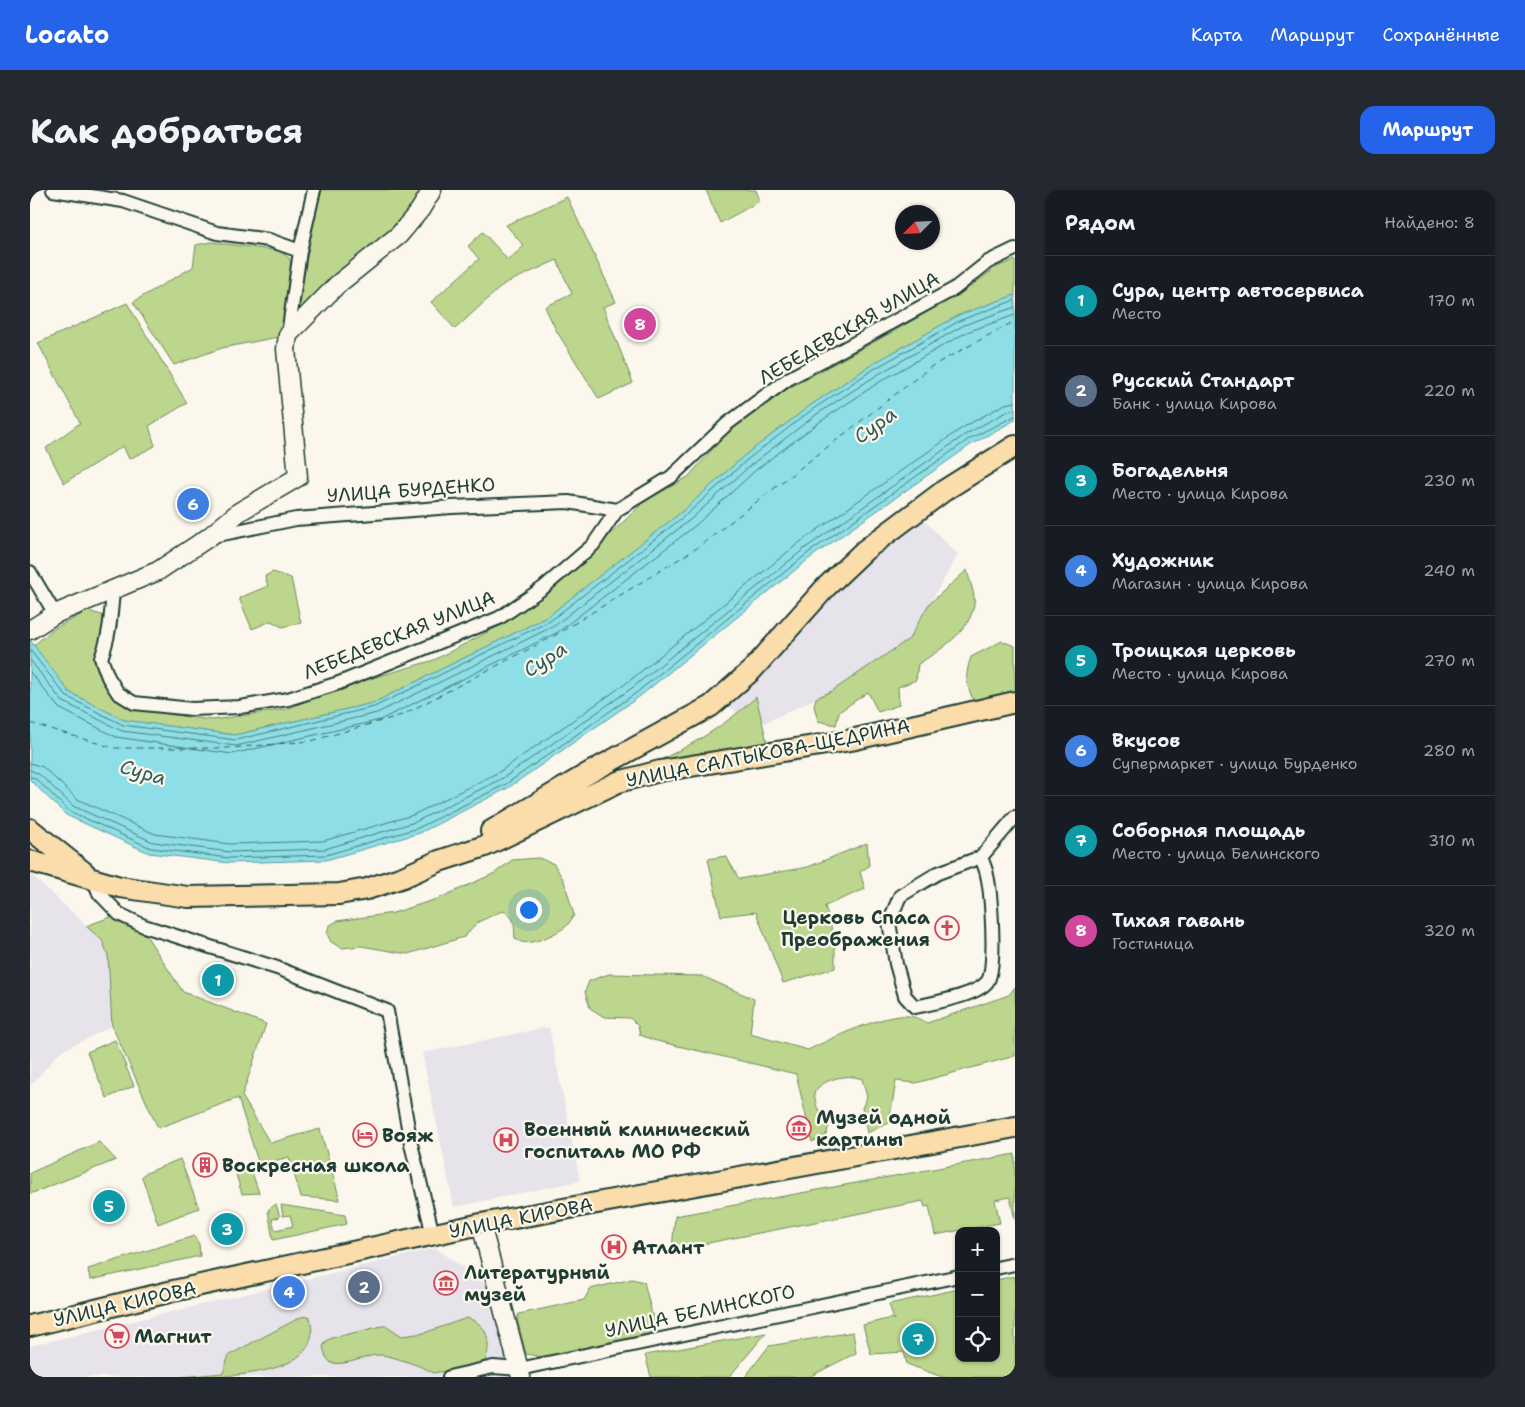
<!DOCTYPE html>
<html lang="ru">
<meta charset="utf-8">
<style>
body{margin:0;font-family:"Shantell Sans",sans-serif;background:#242831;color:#f1f3f6}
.controls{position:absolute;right:15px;bottom:15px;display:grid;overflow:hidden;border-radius:10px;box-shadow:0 1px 4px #0004}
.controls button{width:45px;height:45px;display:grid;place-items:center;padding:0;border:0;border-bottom:1px solid #363941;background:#171b24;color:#f1f3f6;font:25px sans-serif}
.compass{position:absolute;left:865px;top:15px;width:45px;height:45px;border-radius:50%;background:#171b24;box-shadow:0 1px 4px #0004;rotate:246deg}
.you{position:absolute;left:498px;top:719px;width:18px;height:18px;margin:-12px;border:4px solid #fff;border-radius:50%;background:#1a73e8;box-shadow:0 0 0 8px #1a73e833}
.badge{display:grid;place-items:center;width:32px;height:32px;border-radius:50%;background:#2563eb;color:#fff;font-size:16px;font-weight:700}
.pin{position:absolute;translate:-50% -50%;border:2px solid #fff;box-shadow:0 1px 5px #0006}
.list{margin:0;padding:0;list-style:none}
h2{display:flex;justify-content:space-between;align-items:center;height:65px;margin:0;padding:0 20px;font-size:21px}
h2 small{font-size:16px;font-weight:400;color:#9ea1a6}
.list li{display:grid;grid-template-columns:32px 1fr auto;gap:15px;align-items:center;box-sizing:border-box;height:90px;padding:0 20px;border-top:1px solid #363941}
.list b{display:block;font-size:19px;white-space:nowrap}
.list p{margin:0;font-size:16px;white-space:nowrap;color:#9ea1a6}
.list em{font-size:16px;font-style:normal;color:#9ea1a6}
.icon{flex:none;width:28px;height:28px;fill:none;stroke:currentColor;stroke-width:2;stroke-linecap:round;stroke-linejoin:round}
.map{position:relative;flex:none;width:985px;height:1187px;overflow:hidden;border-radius:15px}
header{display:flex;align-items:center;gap:30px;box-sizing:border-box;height:70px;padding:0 25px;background:#2563eb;color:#fff}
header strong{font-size:24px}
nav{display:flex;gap:28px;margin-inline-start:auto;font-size:18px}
.intro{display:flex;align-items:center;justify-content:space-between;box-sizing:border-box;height:120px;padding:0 30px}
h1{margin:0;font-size:35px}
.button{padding:12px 22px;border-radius:15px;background:#2563eb;color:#fff;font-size:18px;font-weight:700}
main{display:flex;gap:30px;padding:0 30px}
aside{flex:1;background:#171b24;border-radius:15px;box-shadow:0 1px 4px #0004}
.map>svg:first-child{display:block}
.built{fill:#e7e3ea}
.green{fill:#bdd68d;stroke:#6e8a60}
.water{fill:#8ddee6;stroke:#619e9f}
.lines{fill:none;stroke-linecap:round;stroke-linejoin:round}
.shore{stroke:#4b7d7b;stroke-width:1}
.ferry{stroke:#355d58;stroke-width:1;stroke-dasharray:6 5;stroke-linecap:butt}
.street-casing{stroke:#1f3d34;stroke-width:16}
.secondary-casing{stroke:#1f3d34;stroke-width:21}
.primary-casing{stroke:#1f3d34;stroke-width:24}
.street{stroke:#fbf7ec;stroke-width:12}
.secondary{stroke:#fbf7ec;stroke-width:18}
.primary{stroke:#faddab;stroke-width:20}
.labels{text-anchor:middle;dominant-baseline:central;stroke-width:4.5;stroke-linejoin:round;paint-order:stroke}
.street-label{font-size:19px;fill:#1f3d34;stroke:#fbf7ec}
.poi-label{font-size:19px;font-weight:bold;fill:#1f3d34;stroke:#fbf7ec;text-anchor:start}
.water-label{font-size:20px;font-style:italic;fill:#355d58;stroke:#fbf7ec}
</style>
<header>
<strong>Locato</strong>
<nav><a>Карта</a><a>Маршрут</a><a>Сохранённые</a></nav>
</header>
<div class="intro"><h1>Как добраться</h1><a class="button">Маршрут</a></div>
<main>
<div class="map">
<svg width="985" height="1187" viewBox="0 0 985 1187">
<rect width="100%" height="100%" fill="#fbf7ec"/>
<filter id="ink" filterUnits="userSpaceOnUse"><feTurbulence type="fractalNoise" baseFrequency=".02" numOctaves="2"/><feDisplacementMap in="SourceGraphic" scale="10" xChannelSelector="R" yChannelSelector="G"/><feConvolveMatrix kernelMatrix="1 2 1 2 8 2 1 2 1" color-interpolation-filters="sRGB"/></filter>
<g filter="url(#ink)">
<path class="built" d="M 891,327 L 928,365 L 879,449 L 802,501 L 722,539 L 698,514 L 759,445 L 864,346 Z
M 0,683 L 72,750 L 79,765 L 82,836 L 30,862 L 0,896 Z
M 519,837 L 550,991 L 424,1017 L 392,863 Z
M 406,1058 L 459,1096 L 481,1187 L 0,1187 L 0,1156 Z"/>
<path class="green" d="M 292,0 L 397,0 L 387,18 L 265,130 L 287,14 Z
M 676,0 L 726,0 L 730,11 L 690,33 Z
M 537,7 L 586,112 L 573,117 L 603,193 L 569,209 L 526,140 L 515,117 L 542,104 L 527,70 L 474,94 L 425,139 L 401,112 L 449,69 L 438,56 L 453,42 L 478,70 L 494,56 L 476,35 Z
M 181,52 L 250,61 L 259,68 L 263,79 L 254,136 L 248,147 L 192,158 L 144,175 L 103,112 L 163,77 L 166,55 Z
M 985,70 L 985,105 L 929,125 L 841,175 L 781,215 L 715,265 L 654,320 L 517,427 L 343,513 L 205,545 L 94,530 L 39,502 L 3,456 L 23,439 L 58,421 L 75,426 L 71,448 L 64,467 L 71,488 L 83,507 L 105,518 L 157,527 L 182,530 L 257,519 L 302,500 L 404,470 L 477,432 L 520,402 L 616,310 L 658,287 L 698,242 L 746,205 L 866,140 L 937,99 L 967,77 Z
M 97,113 L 157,213 L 119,236 L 125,256 L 99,269 L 93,256 L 34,293 L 16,258 L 50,233 L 8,153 Z
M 937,380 C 939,390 946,405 944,415 C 940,442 909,461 888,474 L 886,490 L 868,497 L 869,515 L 848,522 L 838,502 L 809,522 L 806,535 L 788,531 L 784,516 L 786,508 L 802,501 L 879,449 L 899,414 Z
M 243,382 L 261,388 L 271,433 L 252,437 L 241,431 L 222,439 L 209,408 L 238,396 L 235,386 Z
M 972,451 L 985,456 L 985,508 L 945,514 C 936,494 934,488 941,467 Z
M 726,507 L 737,552 L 624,573 C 662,555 695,536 726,507 Z
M 837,653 L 839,676 L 830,682 L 835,699 L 795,716 L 805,750 L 805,778 L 753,793 L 726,722 L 691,726 L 678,669 L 696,666 L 709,689 L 778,677 Z
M 509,668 L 524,674 L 534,691 L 544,725 C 541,729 539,735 534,738 C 523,745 495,760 485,748 C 484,737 486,726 472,721 L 448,732 L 434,747 L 378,764 L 331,756 L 312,758 L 301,752 L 297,744 L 299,736 L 307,731 L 363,723 L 410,708 L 465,683 L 482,670 Z
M 89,724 L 108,733 L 153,802 L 236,834 L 212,906 L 240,953 L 290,939 L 310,1010 L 271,1007 L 259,967 L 229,975 L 208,908 L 128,938 L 82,836 L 78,765 L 72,750 L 56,736 Z
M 579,784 L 672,786 L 724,809 L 720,844 L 778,860 C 800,849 855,823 878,826 C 884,826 891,830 897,833 L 979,805 L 985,797 L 985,866 L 886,893 L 866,891 L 859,933 L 837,943 L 832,918 L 837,907 L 832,889 C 817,883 792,889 784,903 C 785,907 786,916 788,919 C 800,931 803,924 796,945 L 782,952 L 766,884 L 623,850 L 610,845 L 608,836 L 600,828 L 574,827 L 560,818 L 555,802 L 559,791 Z
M 85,850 L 104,896 L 77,908 L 57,862 Z
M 69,952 L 86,970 L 0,1004 L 0,983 Z
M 985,964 L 985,1030 L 980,1007 L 965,1010 L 970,1033 L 905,1045 L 899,1016 L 895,1017 L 893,1011 L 642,1060 L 645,1026 Z
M 150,969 L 169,1018 L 128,1034 L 112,987 L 114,984 Z
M 220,976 L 229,1003 L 212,1004 L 205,981 Z
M 246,1014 L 250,1027 L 242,1029 L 245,1040 L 263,1036 L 260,1025 L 253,1026 L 251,1015 L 315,1025 L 317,1034 L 243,1050 L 238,1020 Z
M 164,1046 L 169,1054 L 170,1066 L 60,1090 L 58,1079 Z
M 985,1086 L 985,1187 L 912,1187 L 877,1174 L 874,1162 L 841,1164 L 833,1135 L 861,1128 L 864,1130 L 859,1114 L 929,1099 L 929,1168 L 966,1168 L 966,1090 Z
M 602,1089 L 614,1092 L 625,1136 L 622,1143 L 512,1167 L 496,1164 L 487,1129 L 489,1124 L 554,1110 L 560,1099 Z
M 279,1126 C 300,1187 195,1187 152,1187 L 193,1183 L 199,1165 L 271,1127 Z
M 437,1128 C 458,1134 462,1152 455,1171 C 440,1180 420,1180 403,1183 C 398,1178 359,1165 351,1165 C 336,1164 321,1176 301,1173 L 296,1167 L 293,1157 L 296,1151 L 302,1148 L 352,1136 L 357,1136 L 372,1146 L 394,1143 Z
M 823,1142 L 826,1163 L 779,1187 L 715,1187 L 739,1156 Z
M 736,1143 L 699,1187 L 621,1187 L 615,1165 Z"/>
<path class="water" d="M 985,105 L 985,230 L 942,254 L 780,368 L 609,507 L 478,598 L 390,643 L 296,670 L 199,673 L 119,663 L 36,625 L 0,590 L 0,450 L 39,502 L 94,530 L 205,545 L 343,513 L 517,427 L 654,320 L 715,265 L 781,215 L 841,175 L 929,125 Z"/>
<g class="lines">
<path class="shore" d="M 0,460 L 36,506 L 93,535 L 206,550 L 344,517 L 520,431 L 657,324 L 718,269 L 783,219 L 844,179 L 931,130 L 985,110
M 0,470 L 32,511 L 92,541 L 206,556 L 347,523 L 524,436 L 661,329 L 722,274 L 787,224 L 847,185 L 934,135 L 985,117
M 0,482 L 29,518 L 86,547 L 202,564 L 350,530 L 528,442 L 666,335 L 727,279 L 791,231 L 851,191 L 937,142 L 985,125
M 0,573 L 13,577 L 47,609 L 125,644 L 200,654 L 293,651 L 383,625 L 469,582 L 598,492 L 770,352 L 932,238 L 975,214 L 985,212
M 0,580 L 9,584 L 43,616 L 123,652 L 200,662 L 295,659 L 385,632 L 473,588 L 602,498 L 774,359 L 936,244 L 978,221 L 985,219
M 0,587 L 5,588 L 39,621 L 121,658 L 199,668 L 296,665 L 388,638 L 476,594 L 606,503 L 778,363 L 939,249 L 985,226"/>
<path class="ferry" d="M 0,533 L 84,558 L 199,558 L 281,551 L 372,525 L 524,446 L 667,358 L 902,176 L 985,131"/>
<g class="street-casing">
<path id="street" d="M 23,0 L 93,11 L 187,43 L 239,50 L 270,61
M 258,145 L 270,61 L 284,0
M 183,346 L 266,329 L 422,317 L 538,312 L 587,320
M 0,382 L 25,424
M 83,401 C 81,424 80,446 71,468 L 78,487 L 88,503 L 104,513 L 162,519 L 210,517 L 258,509 L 309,493 L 469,428 L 513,398 L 563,355 L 587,320 L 641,287 L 697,234 L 758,189 L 924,99 L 958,72 L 985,59
M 951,667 C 953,673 956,679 957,685 C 961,702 967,781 957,792 C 946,806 902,813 885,817 L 875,806 L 866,774 L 859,732 L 870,706 L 908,683 L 951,667 L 985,627
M 63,688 L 69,703 L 89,724 L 114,736 L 247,778 L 357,821 L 381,954 L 403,1045
M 966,1078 L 985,1074
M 419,1187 L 463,1177 L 489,1179 L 929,1086"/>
</g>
<g class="secondary-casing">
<path id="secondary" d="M 0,440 L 25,424 L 128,381 L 179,347 L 209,322 L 268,287 L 256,159 L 258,145 L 307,95 L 369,45 L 390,20 L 402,0
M 451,1034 L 491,1187"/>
</g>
<g class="primary-casing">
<path id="primary" d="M 0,639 L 55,683
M 461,641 L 557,584 L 681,516 L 722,480 L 796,397 L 835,360 L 915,300 L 985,256
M 0,671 L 90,697 L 158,707 L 309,704 L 337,699 L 373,687 L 409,671 L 455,656 L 588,592 L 630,581 L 821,550 L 985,512
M 0,1136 L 143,1101 L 451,1034 L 985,937"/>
</g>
<use href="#street" class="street"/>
<use href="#secondary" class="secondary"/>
<use href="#primary" class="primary"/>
</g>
</g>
<defs>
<g id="church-ring" transform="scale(1.25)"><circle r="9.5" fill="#fbf7ec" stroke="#d1495b" stroke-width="1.5"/><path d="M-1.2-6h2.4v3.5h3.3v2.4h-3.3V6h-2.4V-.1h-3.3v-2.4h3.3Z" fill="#d1495b"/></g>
<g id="museum-ring" transform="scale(1.25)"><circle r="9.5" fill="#fbf7ec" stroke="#d1495b" stroke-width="1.5"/><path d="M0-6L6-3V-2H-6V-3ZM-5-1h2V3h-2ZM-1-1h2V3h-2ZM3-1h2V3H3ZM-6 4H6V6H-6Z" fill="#d1495b"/></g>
<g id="hotel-ring" transform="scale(1.25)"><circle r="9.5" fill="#fbf7ec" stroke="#d1495b" stroke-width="1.5"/><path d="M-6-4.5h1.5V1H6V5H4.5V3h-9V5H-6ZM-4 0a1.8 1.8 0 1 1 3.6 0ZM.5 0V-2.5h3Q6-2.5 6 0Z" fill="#d1495b"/></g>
<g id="hospital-ring" transform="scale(1.25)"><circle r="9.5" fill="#fbf7ec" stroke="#d1495b" stroke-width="1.5"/><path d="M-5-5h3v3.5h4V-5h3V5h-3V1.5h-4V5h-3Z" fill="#d1495b"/></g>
<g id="building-ring" transform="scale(1.25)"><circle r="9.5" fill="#fbf7ec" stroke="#d1495b" stroke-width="1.5"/><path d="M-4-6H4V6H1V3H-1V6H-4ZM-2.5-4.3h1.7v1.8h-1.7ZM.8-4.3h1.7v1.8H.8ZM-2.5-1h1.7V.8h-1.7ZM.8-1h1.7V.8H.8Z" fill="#d1495b"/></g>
<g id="supermarket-ring" transform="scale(1.25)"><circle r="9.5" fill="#fbf7ec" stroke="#d1495b" stroke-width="1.5"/><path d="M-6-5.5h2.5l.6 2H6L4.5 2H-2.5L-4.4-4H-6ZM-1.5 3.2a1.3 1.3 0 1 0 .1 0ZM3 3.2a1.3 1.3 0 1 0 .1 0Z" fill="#d1495b"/></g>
</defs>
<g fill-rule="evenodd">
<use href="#church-ring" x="917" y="738"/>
<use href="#museum-ring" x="769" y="938"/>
<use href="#hotel-ring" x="335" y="945"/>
<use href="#hospital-ring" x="476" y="950"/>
<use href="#building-ring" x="175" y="975"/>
<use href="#hospital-ring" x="584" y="1057"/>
<use href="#museum-ring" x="416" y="1093"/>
<use href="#supermarket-ring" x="87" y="1146"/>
</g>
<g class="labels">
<g class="street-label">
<text transform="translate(819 138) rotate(-30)">ЛЕБЕДЕВСКАЯ УЛИЦА</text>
<text transform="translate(381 300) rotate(-4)">УЛИЦА БУРДЕНКО</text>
<text transform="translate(369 445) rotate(-22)">ЛЕБЕДЕВСКАЯ УЛИЦА</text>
<text transform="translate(738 563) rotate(-11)">УЛИЦА САЛТЫКОВА-ЩЕДРИНА</text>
<text transform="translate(491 1028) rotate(-11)">УЛИЦА КИРОВА</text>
<text transform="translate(95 1114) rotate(-13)">УЛИЦА КИРОВА</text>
<text transform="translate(670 1121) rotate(-12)">УЛИЦА БЕЛИНСКОГО</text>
</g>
<g class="poi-label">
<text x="900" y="727" text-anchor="end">Церковь Спаса<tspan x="900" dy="22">Преображения</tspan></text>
<text x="786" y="927">Музей одной<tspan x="786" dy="22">картины</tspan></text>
<text x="494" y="939">Военный клинический<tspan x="494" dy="22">госпиталь МО РФ</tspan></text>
<text x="352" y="945">Вояж</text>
<text x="192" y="975">Воскресная школа</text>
<text x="602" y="1057">Атлант</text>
<text x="434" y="1082">Литературный<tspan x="434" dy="22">музей</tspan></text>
<text x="104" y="1146">Магнит</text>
</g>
<g class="water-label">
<text transform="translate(845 235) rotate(-36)">Сура</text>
<text transform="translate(515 469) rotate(-33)">Сура</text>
<text transform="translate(113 582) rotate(16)">Сура</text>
</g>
</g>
</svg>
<div class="controls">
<button>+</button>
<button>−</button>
<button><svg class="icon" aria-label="locate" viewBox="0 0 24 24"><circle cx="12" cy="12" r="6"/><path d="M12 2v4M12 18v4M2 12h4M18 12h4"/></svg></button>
</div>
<svg class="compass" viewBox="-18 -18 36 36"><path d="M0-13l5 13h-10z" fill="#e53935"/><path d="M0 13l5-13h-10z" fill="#9ea1a6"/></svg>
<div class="you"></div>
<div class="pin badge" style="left:188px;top:790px;background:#0f9aa8">1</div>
<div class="pin badge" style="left:334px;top:1097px;background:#5c6f8a">2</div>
<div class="pin badge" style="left:197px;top:1039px;background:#0f9aa8">3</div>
<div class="pin badge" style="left:259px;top:1102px;background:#3f7fe0">4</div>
<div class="pin badge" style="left:79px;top:1016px;background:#0f9aa8">5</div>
<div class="pin badge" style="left:163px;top:314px;background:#3f7fe0">6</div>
<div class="pin badge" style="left:888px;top:1149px;background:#0f9aa8">7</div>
<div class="pin badge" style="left:610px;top:134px;background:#d1479c">8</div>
</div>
<aside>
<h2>Рядом<small>Найдено: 8</small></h2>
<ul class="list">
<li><span class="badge" style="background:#0f9aa8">1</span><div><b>Сура, центр автосервиса</b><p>Место</p></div><em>170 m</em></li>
<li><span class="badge" style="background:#5c6f8a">2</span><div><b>Русский Стандарт</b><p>Банк · улица Кирова</p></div><em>220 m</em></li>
<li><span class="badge" style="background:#0f9aa8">3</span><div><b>Богадельня</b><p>Место · улица Кирова</p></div><em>230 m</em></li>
<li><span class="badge" style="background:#3f7fe0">4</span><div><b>Художник</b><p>Магазин · улица Кирова</p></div><em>240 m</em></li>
<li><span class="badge" style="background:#0f9aa8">5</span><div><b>Троицкая церковь</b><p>Место · улица Кирова</p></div><em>270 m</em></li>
<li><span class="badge" style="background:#3f7fe0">6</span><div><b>Вкусов</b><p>Супермаркет · улица Бурденко</p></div><em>280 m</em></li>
<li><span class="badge" style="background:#0f9aa8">7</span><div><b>Соборная площадь</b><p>Место · улица Белинского</p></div><em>310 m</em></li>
<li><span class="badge" style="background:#d1479c">8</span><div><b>Тихая гавань</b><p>Гостиница</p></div><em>320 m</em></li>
</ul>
</aside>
</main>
